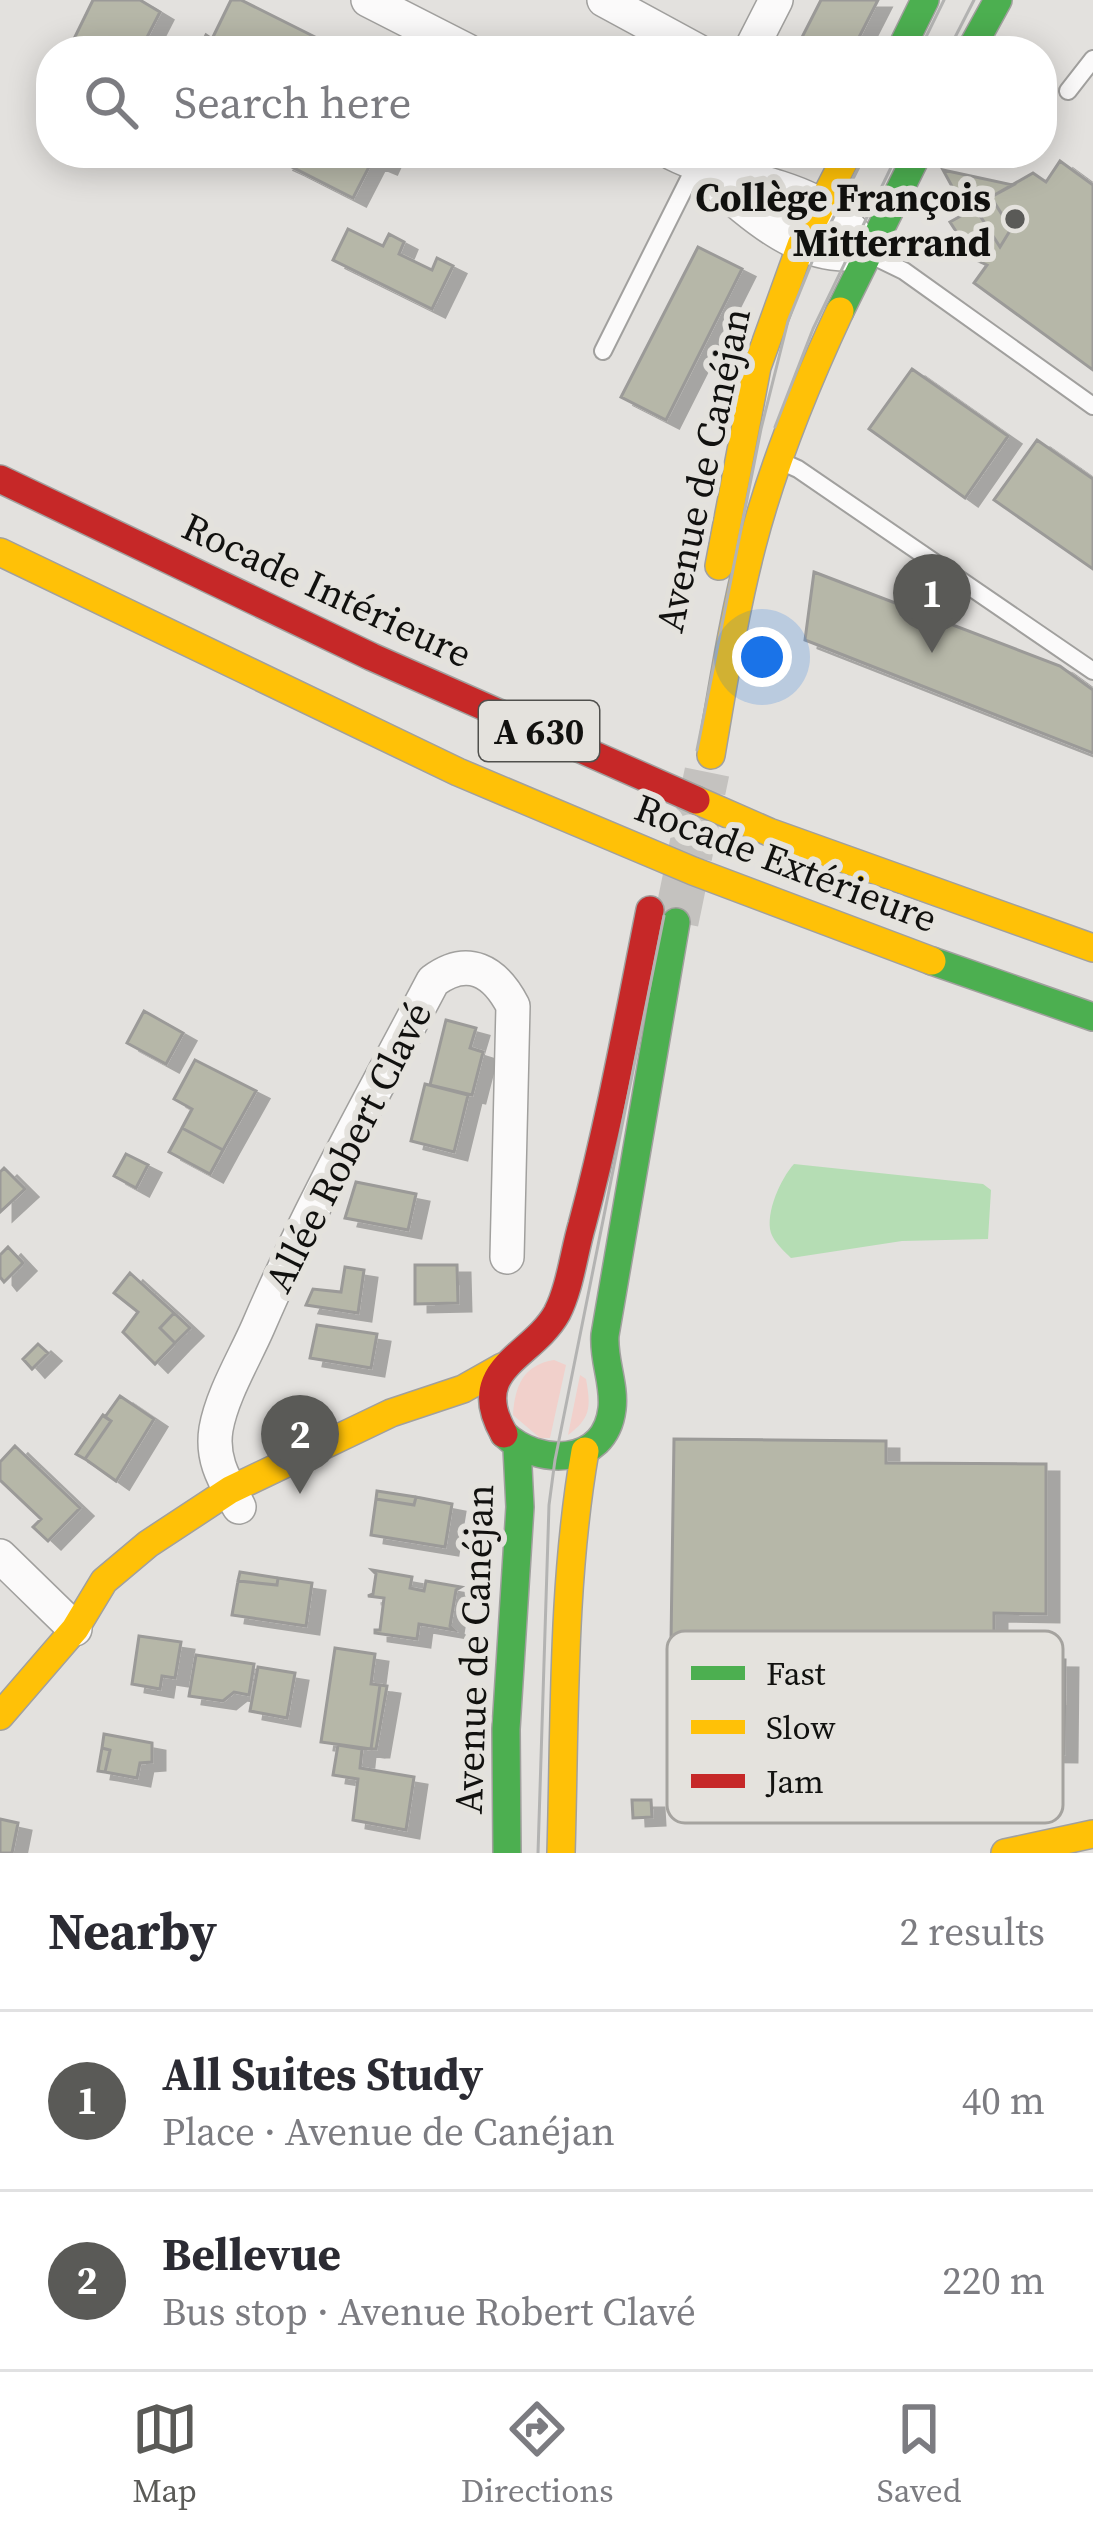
<!DOCTYPE html>
<meta charset="utf-8">
<style>
body{margin:0;font-family:"Source Serif 4",serif;background:#f2f2f3;color:#2b2b33}
.you{position:absolute;left:762px;top:657px;width:42px;height:42px;margin:-30px;border:9px solid #fff;border-radius:50%;background:#1a73e8;box-shadow:0 0 0 18px #1a73e833}
.badge{display:grid;place-items:center;width:78px;height:78px;border-radius:50%;background:#5a5a57;color:#fff;font-size:39px;font-weight:700}
.pin{position:absolute;translate:-50% -99px;filter:drop-shadow(0 3px 6px #0008)}
.pin::after{content:'';position:absolute;top:63px;width:42px;height:36px;background:inherit;clip-path:polygon(0 0,100% 0,50% 100%)}
.list{margin:0;padding:0;list-style:none}
h2{display:flex;justify-content:space-between;align-items:center;height:156px;margin:0;padding:0 48px;font-size:51px}
h2 small{font-size:39px;font-weight:400;color:#7c7c81}
.list li{display:grid;grid-template-columns:78px 1fr auto;gap:36px;align-items:center;box-sizing:border-box;height:180px;padding:0 48px;border-top:3px solid #e1e1e2}
.list b{display:block;font-size:45px;white-space:nowrap}
.list p{margin:0;font-size:39px;white-space:nowrap;color:#7c7c81}
.list em{font-size:39px;font-style:normal;color:#7c7c81}
.icon{flex:none;width:66px;height:66px;fill:none;stroke:currentColor;stroke-width:2;stroke-linecap:round;stroke-linejoin:round}
.map{position:relative;flex:none;width:1093px;height:1853px;overflow:hidden}
.search{position:absolute;background:#fff;box-shadow:0 6px 30px #0003;left:36px;right:36px;top:36px;height:132px;display:flex;align-items:center;gap:30px;box-sizing:border-box;padding:0 42px;border-radius:48px;color:#7c7c81;font-size:45px}
.sheet{height:516px;background:#fff}
nav{display:flex;justify-content:space-around;align-items:center;box-sizing:border-box;height:168px;border-top:3px solid #e1e1e2;background:#fff;font-size:33px;color:#7c7c81}
nav a{display:grid;justify-items:center;gap:6px}
nav .on{color:#5a5a57}
.map>svg:first-child{display:block}
.green{fill:#f1d0cb}
.water{fill:#b5ddb4}
.building{fill:#b6b7a8;stroke:#9b9a98;stroke-width:3;filter:url(#shadow)}
.lines{fill:none;stroke-linecap:round;stroke-linejoin:round}
.secondary-tunnel{stroke:#c4c2bf;stroke-width:45;stroke-dasharray:45 22;stroke-linecap:butt}
.lane-casing{stroke:#a1a09e;stroke-width:20}
.street-casing{stroke:#a1a09e;stroke-width:36}
.fast-casing{stroke:#a1a09e;stroke-width:30}
.slow-casing{stroke:#a1a09e;stroke-width:30}
.jam-casing{stroke:#a1a09e;stroke-width:30}
.lane{stroke:#fbfafa;stroke-width:16}
.street{stroke:#fbfafa;stroke-width:33}
.fast{stroke:#4caf50;stroke-width:27}
.slow{stroke:#ffc107;stroke-width:27}
.jam{stroke:#c62828;stroke-width:27}
.tram{stroke:#b3b3b2;stroke-width:3}
.poi-dot{fill:#5a5a57;stroke:#e4e2dd;stroke-width:4.5}
.labels{text-anchor:middle;dominant-baseline:central;stroke-width:12;stroke-linejoin:round;paint-order:stroke}
.shield{fill:#e4e2dd;stroke:#50504d;stroke-width:3}
.shield-label{font-size:36px;font-weight:bold;fill:#11110f}
.poi-label{font-size:39px;font-weight:bold;fill:#11110f;stroke:#e4e2dd;text-anchor:end}
.street-label{font-size:39px;fill:#11110f;stroke:#e4e2dd}
.key{fill:#e4e2dd;stroke:#a5a39f;stroke-width:3}
.key-label{font-size:33px;fill:#11110f}
</style>
<div class="map">
<svg width="1093" height="1853" viewBox="0 0 1093 1853">
<defs>
<filter id="shadow"><feDropShadow dx="13" dy="8" stdDeviation="0" flood-color="#0004"/></filter>
</defs>
<rect width="100%" height="100%" fill="#e3e1de"/>
<path class="green" d="M 554,1360 L 566,1365 L 550,1438 L 540,1438 L 513,1415 C 515,1386 523,1365 554,1360 Z
M 580,1375 L 586,1379 C 591,1407 591,1418 568,1435 Z"/>
<path class="water" d="M 794,1164 L 983,1184 L 991,1190 L 988,1239 L 902,1241 L 791,1258 C 784,1251 774,1242 771,1233 C 765,1213 781,1178 794,1164 Z"/>
<path class="building" d="M 93,0 L 140,0 L 160,12 L 140,51 L 68,51 Z
M 231,0 L 241,0 L 337,48 L 198,51 L 206,35 L 212,39 Z
M 821,0 L 878,0 L 852,51 L 795,51 Z
M 286,153 L 299,153 L 292,167 L 281,162 Z
M 299,153 L 390,153 L 384,166 L 372,161 L 353,198 L 292,167 Z
M 1060,161 L 1093,185 L 1093,370 L 974,283 L 987,265 L 974,259 L 950,222 L 975,208 L 1000,247 L 1011,229 L 991,197 L 1033,173 L 1046,182 Z
M 943,170 L 1013,185 L 991,197 L 1011,229 L 1000,247 L 975,208 L 966,212 Z
M 348,229 L 383,246 L 389,234 L 404,242 L 399,254 L 432,270 L 437,258 L 453,266 L 432,309 L 333,260 Z
M 698,247 L 742,269 L 666,420 L 621,397 Z
M 912,369 L 1008,436 L 965,498 L 869,429 Z
M 1037,440 L 1093,479 L 1093,569 L 994,500 Z
M 814,572 L 1060,666 L 1093,690 L 1093,753 L 805,640 Z
M 144,1011 L 183,1033 L 166,1064 L 127,1043 Z
M 446,1020 L 476,1028 L 470,1048 L 483,1052 L 472,1095 L 430,1085 Z
M 195,1060 L 256,1091 L 223,1150 L 182,1128 L 192,1109 L 174,1099 Z
M 425,1084 L 468,1095 L 454,1152 L 411,1141 Z
M 182,1128 L 223,1150 L 210,1174 L 169,1152 Z
M 126,1154 L 148,1165 L 136,1188 L 114,1176 Z
M 4,1168 L 25,1189 L 0,1212 L 0,1172 Z
M 356,1182 L 416,1194 L 408,1230 L 345,1218 Z
M 8,1247 L 23,1263 L 4,1282 L 0,1277 L 0,1255 Z
M 415,1265 L 457,1265 L 458,1303 L 415,1304 Z
M 345,1267 L 364,1270 L 358,1313 L 306,1305 L 313,1289 L 341,1292 Z
M 130,1273 L 174,1313 L 160,1328 L 175,1343 L 155,1364 L 123,1332 L 138,1312 L 114,1293 Z
M 174,1313 L 190,1328 L 175,1343 L 160,1328 Z
M 317,1325 L 377,1334 L 371,1368 L 310,1358 Z
M 38,1344 L 48,1353 L 32,1369 L 23,1359 Z
M 120,1396 L 154,1419 L 116,1481 L 85,1459 L 111,1421 L 105,1417 Z
M 103,1415 L 111,1421 L 85,1459 L 76,1454 Z
M 674,1439 L 886,1441 L 886,1463 L 1046,1464 L 1046,1614 L 994,1613 L 994,1643 L 671,1642 Z
M 15,1446 L 80,1508 L 48,1541 L 33,1527 L 41,1519 L 0,1480 L 0,1462 Z
M 377,1491 L 416,1497 L 414,1505 L 376,1499 Z
M 416,1497 L 452,1504 L 445,1547 L 371,1535 L 376,1499 L 414,1505 Z
M 372,1570 L 412,1577 L 410,1588 L 424,1591 L 426,1581 L 461,1587 L 456,1590 L 450,1626 L 454,1630 L 419,1624 L 417,1639 L 375,1633 L 375,1630 L 380,1630 L 384,1598 L 368,1596 L 373,1594 L 376,1574 Z
M 240,1572 L 278,1578 L 277,1585 L 238,1581 Z
M 278,1578 L 312,1583 L 306,1626 L 232,1615 L 238,1581 L 277,1585 Z
M 139,1636 L 181,1642 L 175,1678 L 162,1676 L 160,1689 L 132,1684 Z
M 335,1648 L 375,1654 L 371,1684 L 380,1685 L 371,1749 L 321,1742 Z
M 196,1655 L 254,1664 L 249,1695 L 234,1692 L 223,1701 L 189,1696 Z
M 989,1659 L 1065,1660 L 1064,1754 L 988,1753 Z
M 258,1667 L 295,1673 L 287,1718 L 250,1711 Z
M 380,1685 L 387,1686 L 376,1749 L 371,1749 Z
M 104,1734 L 152,1743 L 152,1762 L 140,1763 L 137,1778 L 105,1772 L 110,1750 L 102,1748 Z
M 338,1745 L 362,1749 L 360,1768 L 414,1777 L 406,1830 L 353,1820 L 358,1779 L 333,1775 Z
M 102,1748 L 110,1750 L 105,1772 L 98,1771 Z
M 632,1800 L 651,1800 L 652,1817 L 633,1818 Z
M 0,1819 L 18,1823 L 12,1853 L 0,1853 Z"/>
<g class="lines">
<path class="secondary-tunnel" d="M 676,922 L 707,772"/>
<g class="lane-casing">
<path id="lane" d="M 1068,91 L 1093,59
M 871,255 L 904,271 L 1093,406
M 603,351 L 696,165
M 780,461 L 798,469 L 1093,671"/>
</g>
<g class="street-casing">
<path id="street" d="M 368,0 L 468,51
M 604,0 L 698,51
M 750,51 L 776,0
M 672,153 C 736,186 829,179 866,252 C 799,266 742,206 696,165
M 239,1507 C 225,1481 211,1460 216,1429 C 222,1395 244,1359 258,1327 C 309,1208 373,1095 433,981 C 468,955 495,971 513,1006 L 507,1257
M 0,1556 L 75,1629"/>
</g>
<g class="fast-casing">
<path id="fast" d="M 900,51 L 925,0
M 970,51 L 998,0
M 840,311 L 918,153
M 932,961 L 1093,1017
M 504,1434 C 537,1466 605,1467 612,1409 C 615,1384 603,1360 605,1335 L 676,922
M 507,1853 L 506,1729 L 520,1507 L 517,1448"/>
</g>
<g class="slow-casing">
<path id="slow" d="M 0,552 L 458,772 L 693,871 L 932,961
M 719,566 L 757,367 L 801,245 L 848,153
M 711,755 C 723,685 734,614 752,545 C 773,464 805,386 840,311
M 696,800 L 769,832 L 1093,948
M 0,1716 L 75,1629 L 104,1581 L 148,1544 L 230,1490 L 391,1413 L 463,1389 L 502,1367
M 561,1853 C 565,1719 562,1583 585,1451
M 1005,1853 L 1093,1834"/>
</g>
<g class="jam-casing">
<path id="jam" d="M 0,479 L 372,657 L 696,800
M 504,1434 C 466,1368 532,1358 557,1313 C 570,1288 574,1252 582,1225 C 610,1121 629,1015 650,910"/>
</g>
<use href="#lane" class="lane"/>
<use href="#street" class="street"/>
<use href="#fast" class="fast"/>
<use href="#slow" class="slow"/>
<use href="#jam" class="jam"/>
<path class="tram" d="M 919,51 L 944,0
M 948,51 L 974,0
M 775,427 L 813,329 L 898,153
M 697,750 L 761,429 L 788,321 L 816,252 L 866,153
M 538,1853 L 549,1505 L 555,1460 L 664,916"/>
</g>
<circle class="poi-dot" cx="1015" cy="219" r="12"/>
<g class="labels">
<rect class="shield" x="479" y="701" width="120" height="60" rx="9"/>
<g class="shield-label">
<text x="539" y="731">A 630</text>
</g>
<g class="poi-label">
<text x="991" y="197">Collège François<tspan x="991" dy="45">Mitterrand</tspan></text>
</g>
<g class="street-label">
<text transform="translate(703 470) rotate(-78)">Avenue de Canéjan</text>
<text transform="translate(327 590) rotate(25)">Rocade Intérieure</text>
<text transform="translate(786 863) rotate(21)">Rocade Extérieure</text>
<text transform="translate(348 1147) rotate(-63)">Allée Robert Clavé</text>
<text transform="translate(474 1649) rotate(-88)">Avenue de Canéjan</text>
</g>
</g>
<rect x="667" y="1631" width="396" height="192" rx="18" class="key"/>
<rect x="691" y="1666" width="54" height="14" fill="#4caf50"/>
<rect x="691" y="1720" width="54" height="14" fill="#ffc107"/>
<rect x="691" y="1774" width="54" height="14" fill="#c62828"/>
<g class="key-label">
<text x="766" y="1685">Fast</text>
<text x="766" y="1739">Slow</text>
<text x="766" y="1793">Jam</text>
</g>
</svg>
<div class="you"></div>
<div class="pin badge" style="left:932px;top:653px">1</div>
<div class="pin badge" style="left:300px;top:1494px">2</div>
<div class="search"><svg class="icon" aria-label="search" viewBox="0 0 24 24"><circle cx="10" cy="10" r="6"/><path d="M15 15l6 6"/></svg>Search here</div>
</div>
<section class="sheet">
<h2>Nearby<small>2 results</small></h2>
<ul class="list">
<li><span class="badge">1</span><div><b>All Suites Study</b><p>Place · Avenue de Canéjan</p></div><em>40 m</em></li>
<li><span class="badge">2</span><div><b>Bellevue</b><p>Bus stop · Avenue Robert Clavé</p></div><em>220 m</em></li>
</ul>
</section>
<nav>
<a class="on"><svg class="icon" aria-label="map" viewBox="0 0 24 24"><path d="M3 6l6-2 6 2 6-2v14l-6 2-6-2-6 2zM9 4v14M15 6v14"/></svg>Map</a>
<a><svg class="icon" aria-label="directions" viewBox="0 0 24 24"><path d="M12 3l9 9-9 9-9-9zM9 14v-3h6M13 9l2 2-2 2"/></svg>Directions</a>
<a><svg class="icon" aria-label="saved" viewBox="0 0 24 24"><path d="M7 4h10v16l-5-4-5 4z"/></svg>Saved</a>
</nav>
